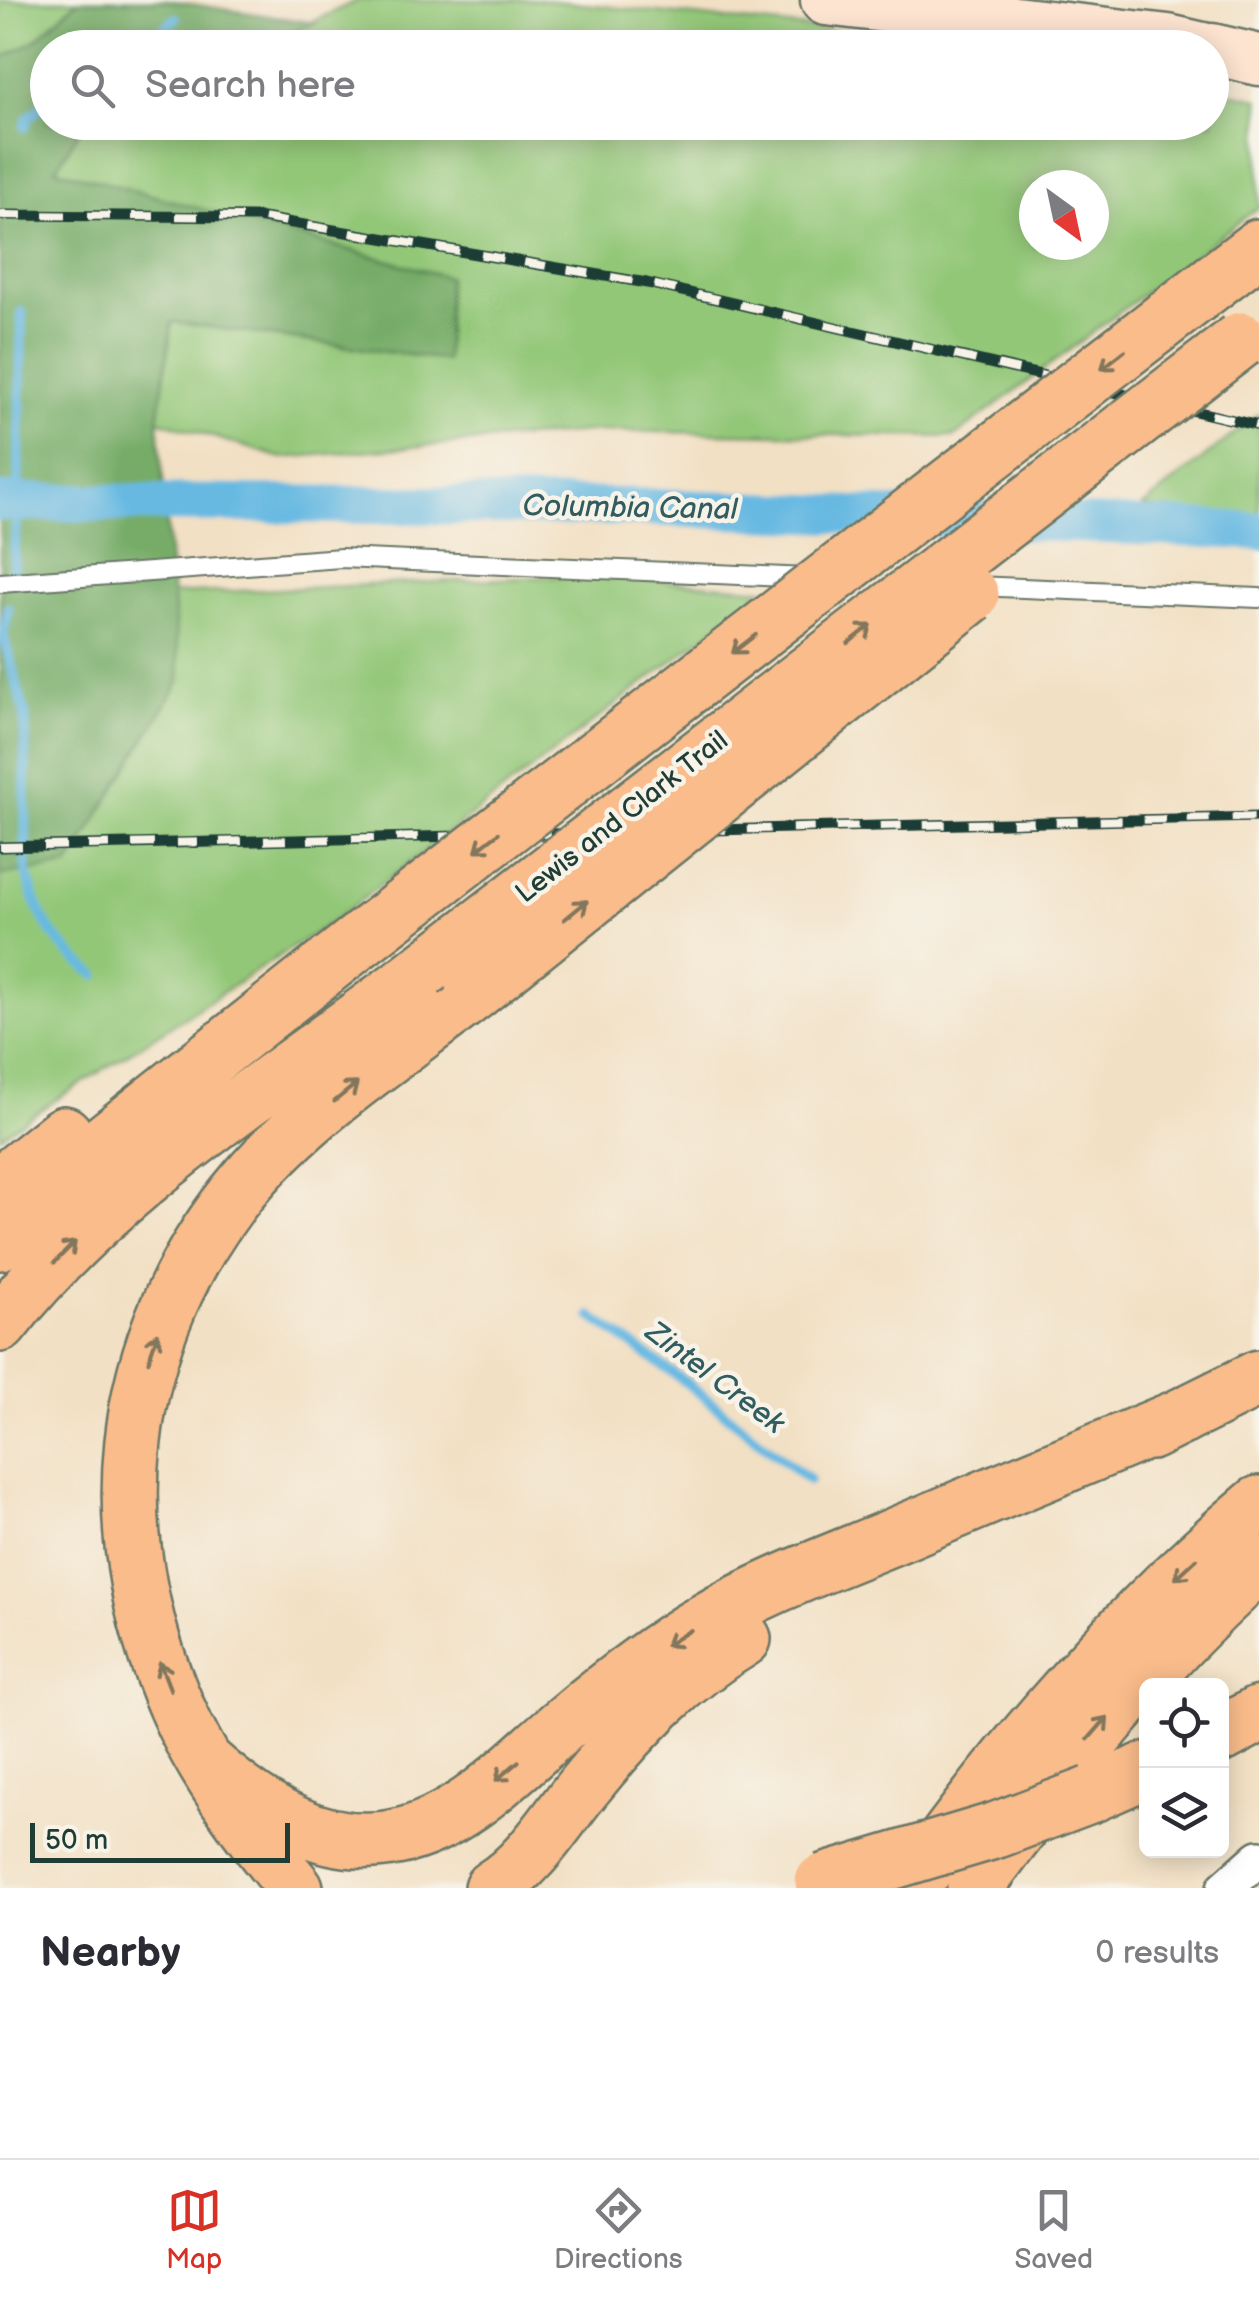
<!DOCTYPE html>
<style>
body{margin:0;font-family:"Balsamiq Sans",sans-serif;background:#f7f7f7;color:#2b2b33}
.controls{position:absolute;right:30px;bottom:30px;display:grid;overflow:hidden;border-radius:15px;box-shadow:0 5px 25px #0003}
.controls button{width:90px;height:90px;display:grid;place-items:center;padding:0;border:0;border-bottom:2px solid #e1e1e2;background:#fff;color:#2b2b33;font:50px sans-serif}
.compass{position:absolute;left:1019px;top:170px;width:90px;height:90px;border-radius:50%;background:#fff;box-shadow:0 5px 25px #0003;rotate:147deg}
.scale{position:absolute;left:30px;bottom:25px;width:260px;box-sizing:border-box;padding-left:10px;border:5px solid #1f3d34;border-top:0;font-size:28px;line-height:35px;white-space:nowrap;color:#1f3d34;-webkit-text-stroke:8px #f7f3e8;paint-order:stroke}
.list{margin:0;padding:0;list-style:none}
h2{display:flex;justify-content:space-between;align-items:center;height:130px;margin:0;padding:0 40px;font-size:42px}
h2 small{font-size:32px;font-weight:400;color:#7c7c81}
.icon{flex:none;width:55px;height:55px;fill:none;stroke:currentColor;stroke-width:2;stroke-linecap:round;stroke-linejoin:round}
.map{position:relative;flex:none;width:1259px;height:1888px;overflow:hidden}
.search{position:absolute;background:#fff;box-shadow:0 5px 25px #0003;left:30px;right:30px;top:30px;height:110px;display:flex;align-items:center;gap:25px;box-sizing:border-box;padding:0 35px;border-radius:55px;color:#7c7c81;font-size:38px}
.sheet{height:270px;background:#fff}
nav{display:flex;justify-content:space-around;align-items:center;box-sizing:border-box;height:140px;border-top:2px solid #e1e1e2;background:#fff;font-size:28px;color:#7c7c81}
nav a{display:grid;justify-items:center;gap:5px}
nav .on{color:#d93025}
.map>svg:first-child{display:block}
.green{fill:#93c778;stroke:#598256;stroke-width:2.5;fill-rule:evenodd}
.forest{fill:#76ac68;stroke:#4a744e;stroke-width:2.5}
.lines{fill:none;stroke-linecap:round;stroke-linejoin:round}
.stream{stroke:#67b9e2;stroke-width:10}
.canal{stroke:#67b9e2;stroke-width:38}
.lane-casing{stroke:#697666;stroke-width:22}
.street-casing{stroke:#697666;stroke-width:40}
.secondary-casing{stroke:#697666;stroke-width:55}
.highway-casing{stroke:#697666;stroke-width:60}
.lane{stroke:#fff;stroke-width:18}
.street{stroke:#fff;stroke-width:35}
.secondary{stroke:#fde4d1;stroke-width:50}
.highway{stroke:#fabc8b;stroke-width:55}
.rail-casing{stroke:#1f3d34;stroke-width:11}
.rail{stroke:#f7f3e8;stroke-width:8;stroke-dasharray:22;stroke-linecap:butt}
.highway-bridge-casing{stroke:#697666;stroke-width:60;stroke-linecap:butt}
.highway-bridge{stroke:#fabc8b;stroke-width:55}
.oneway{stroke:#82765b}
.labels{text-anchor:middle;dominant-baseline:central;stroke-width:9;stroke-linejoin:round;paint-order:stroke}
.street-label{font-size:28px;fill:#1f3d34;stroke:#f7f3e8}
.water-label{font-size:30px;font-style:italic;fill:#315c60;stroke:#f7f3e8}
</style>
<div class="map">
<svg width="1259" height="1888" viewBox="0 0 1259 1888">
<rect width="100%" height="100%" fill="#f7f3e8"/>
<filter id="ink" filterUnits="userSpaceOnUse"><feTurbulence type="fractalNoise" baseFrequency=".01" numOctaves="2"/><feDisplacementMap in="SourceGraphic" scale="20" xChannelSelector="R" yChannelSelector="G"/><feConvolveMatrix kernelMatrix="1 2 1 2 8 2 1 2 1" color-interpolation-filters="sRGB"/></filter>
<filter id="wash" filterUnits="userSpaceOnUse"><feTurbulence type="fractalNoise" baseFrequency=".0048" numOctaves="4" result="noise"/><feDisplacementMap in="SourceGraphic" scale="40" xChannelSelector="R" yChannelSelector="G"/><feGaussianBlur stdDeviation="2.25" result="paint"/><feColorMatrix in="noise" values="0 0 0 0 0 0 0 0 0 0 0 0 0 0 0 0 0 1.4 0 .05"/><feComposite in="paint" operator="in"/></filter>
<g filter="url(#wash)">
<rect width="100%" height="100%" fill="#f2e0c4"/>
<path class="green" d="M 0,0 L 78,0 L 36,40 L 0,59 Z
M 358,0 L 544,0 L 987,47 L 258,48 Z
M 1212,89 L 1259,99 L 1259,207 L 954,437 L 600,431 L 282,458 L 158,420 L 172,322 L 445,360 L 448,277 L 55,169 L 81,127 L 91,123 L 1212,122 ZM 1034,185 L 1094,185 L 1094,245 L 1034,245 Z
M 1259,414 L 1259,518 L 1142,507 Z
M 587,575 L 766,589 L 335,920 L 0,1136 L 0,875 L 68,866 L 179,681 L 172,594 Z"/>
<path class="forest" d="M 78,0 L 165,0 L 314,23 L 258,47 L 48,48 L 48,122 L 91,123 L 81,127 L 56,169 L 448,277 L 446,360 L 172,322 L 158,420 L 180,681 L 68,866 L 0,875 L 0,59 L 36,40 Z"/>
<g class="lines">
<path class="stream" d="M 132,48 L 160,32 L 176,18
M 25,127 L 28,118 L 48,101
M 12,581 L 18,500 L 22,312
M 8,608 L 3,635 L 25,714 L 26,868 C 36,917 56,946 96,975
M 591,1316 L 683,1380 L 809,1480"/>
<path class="canal" d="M 0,502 L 651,507 L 1259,531"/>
</g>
</g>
<g filter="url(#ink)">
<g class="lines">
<g class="lane-casing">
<path id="lane" d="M 0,583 L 341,558 L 809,578
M 975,586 L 1259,598"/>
</g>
<g class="street-casing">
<path id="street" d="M 1225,1888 L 1259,1858"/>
</g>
<g class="secondary-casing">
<path id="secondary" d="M 826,0 L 1168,40 L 1203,48
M 1212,49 L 1259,60"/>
</g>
<g class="highway-casing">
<path id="highway" d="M 1190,300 L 1259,247
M 0,1185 L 64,1134
M 0,1242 L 50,1189 L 99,1146 L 355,944
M 0,1324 C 114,1178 278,1083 422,971
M 1150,1432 L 1259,1378
M 1222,1734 L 1259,1714
M 207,1764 C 259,1810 324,1853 397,1837 C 465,1823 518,1762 570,1719 C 612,1684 656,1650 704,1622 C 765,1586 832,1562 897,1535 C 992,1495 1088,1455 1183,1416
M 1092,1794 L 1146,1770
M 295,1888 C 253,1837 214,1785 185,1726 C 97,1542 113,1338 247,1181 C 308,1109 398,1051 473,993
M 492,1888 C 531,1864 557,1819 585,1785 C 631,1728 680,1676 743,1639
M 911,1888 C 1011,1746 1126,1616 1259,1504
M 975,1888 C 1061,1771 1151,1663 1259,1565"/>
</g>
<use href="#lane" class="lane"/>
<use href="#street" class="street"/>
<use href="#secondary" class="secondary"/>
<use href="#highway" class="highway"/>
<g class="rail-casing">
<path id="rail" d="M 0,215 L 257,217 L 647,283 L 1259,426
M 0,847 L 1259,817"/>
</g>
<use href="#rail" class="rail"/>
<g class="highway-bridge-casing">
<path id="highway-bridge" d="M 355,944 L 1190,300
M 422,971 L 1241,340
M 473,993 L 971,595
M 823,1882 L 997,1830 L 1092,1794"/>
</g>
<use href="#highway-bridge" class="highway-bridge"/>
</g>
<defs><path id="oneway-shaft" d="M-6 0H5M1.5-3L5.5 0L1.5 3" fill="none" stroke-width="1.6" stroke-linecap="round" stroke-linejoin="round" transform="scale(2.5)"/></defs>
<g class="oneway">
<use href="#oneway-shaft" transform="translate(1113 360) rotate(142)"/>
<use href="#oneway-shaft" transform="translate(860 634) rotate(-38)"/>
<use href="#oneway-shaft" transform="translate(744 644) rotate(142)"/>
<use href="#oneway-shaft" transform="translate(487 842) rotate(142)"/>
<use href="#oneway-shaft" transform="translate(576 910) rotate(-39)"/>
<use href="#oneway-shaft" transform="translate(346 1092) rotate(-39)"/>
<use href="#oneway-shaft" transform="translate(65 1252) rotate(-45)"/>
<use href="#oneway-shaft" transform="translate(153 1347) rotate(-72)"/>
<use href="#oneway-shaft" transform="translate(1186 1569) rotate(137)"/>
<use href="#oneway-shaft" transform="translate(678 1638) rotate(148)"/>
<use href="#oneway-shaft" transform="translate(165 1676) rotate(-111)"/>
<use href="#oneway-shaft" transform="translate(1098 1728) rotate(-49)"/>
<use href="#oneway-shaft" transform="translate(507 1771) rotate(140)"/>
</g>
</g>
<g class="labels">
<g class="street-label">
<text transform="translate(622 817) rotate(-38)">Lewis and Clark Trail</text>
</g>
<g class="water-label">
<text transform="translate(630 508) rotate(1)">Columbia Canal</text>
<text transform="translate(715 1378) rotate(37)">Zintel Creek</text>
</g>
</g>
</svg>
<div class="controls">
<button><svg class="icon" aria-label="locate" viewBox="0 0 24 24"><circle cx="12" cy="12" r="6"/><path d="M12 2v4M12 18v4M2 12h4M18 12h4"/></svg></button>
<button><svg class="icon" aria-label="layers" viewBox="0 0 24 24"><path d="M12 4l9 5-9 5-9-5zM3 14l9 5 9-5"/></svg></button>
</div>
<svg class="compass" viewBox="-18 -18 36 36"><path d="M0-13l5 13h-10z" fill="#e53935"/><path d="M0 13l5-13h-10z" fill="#7c7c81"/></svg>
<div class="scale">50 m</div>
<div class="search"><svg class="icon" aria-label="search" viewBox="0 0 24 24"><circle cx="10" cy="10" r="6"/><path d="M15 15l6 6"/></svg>Search here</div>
</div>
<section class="sheet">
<h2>Nearby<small>0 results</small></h2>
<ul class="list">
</ul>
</section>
<nav>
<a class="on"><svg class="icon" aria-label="map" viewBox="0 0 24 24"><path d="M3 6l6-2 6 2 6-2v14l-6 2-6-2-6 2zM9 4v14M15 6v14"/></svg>Map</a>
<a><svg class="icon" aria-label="directions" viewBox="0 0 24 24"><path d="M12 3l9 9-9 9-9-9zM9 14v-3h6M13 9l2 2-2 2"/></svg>Directions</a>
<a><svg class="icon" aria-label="saved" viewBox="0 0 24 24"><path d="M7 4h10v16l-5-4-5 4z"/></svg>Saved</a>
</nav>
